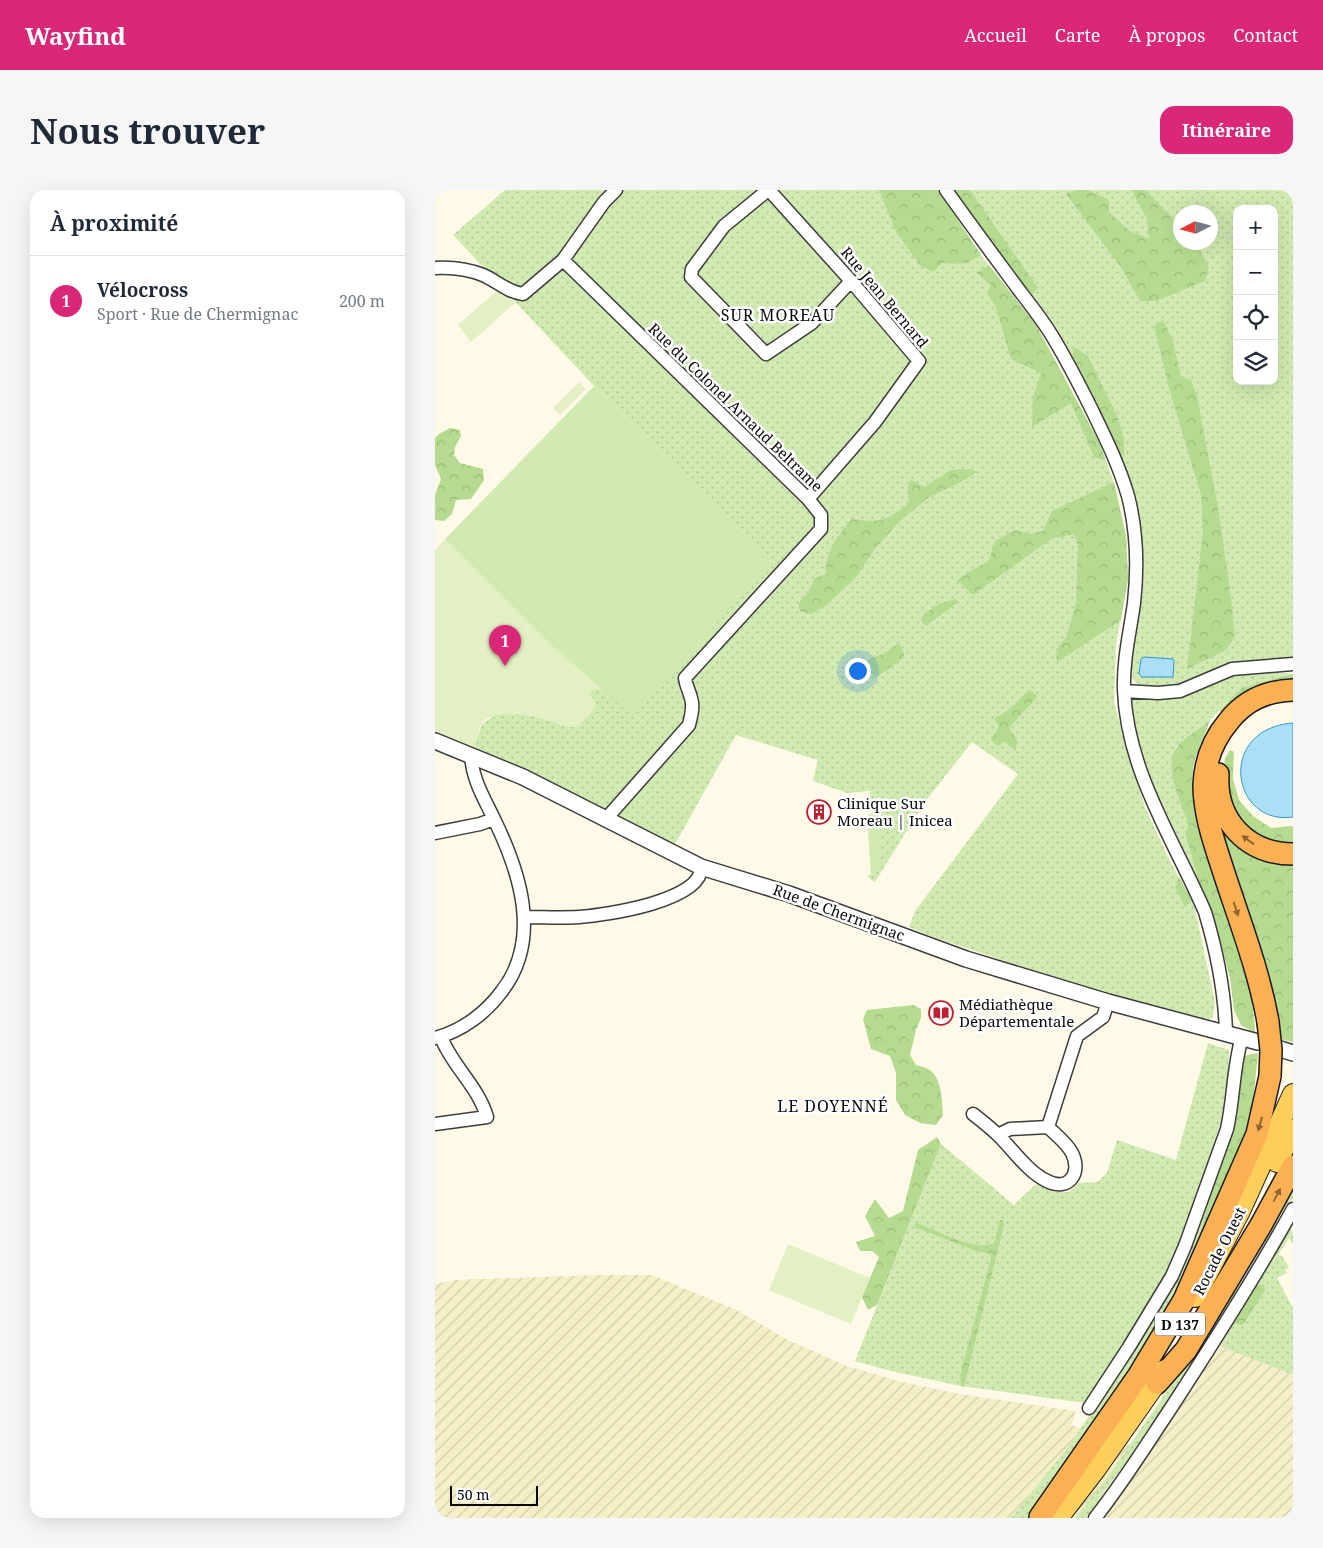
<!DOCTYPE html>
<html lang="fr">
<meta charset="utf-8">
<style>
body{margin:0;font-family:"Noto Serif",serif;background:#f6f6f7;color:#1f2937}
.controls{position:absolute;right:15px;top:15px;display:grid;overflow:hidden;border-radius:10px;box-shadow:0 5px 20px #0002}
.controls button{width:45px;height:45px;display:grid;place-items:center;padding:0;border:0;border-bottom:1px solid #e0e1e3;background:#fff;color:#1f2937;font:25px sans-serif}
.compass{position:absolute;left:738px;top:15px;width:45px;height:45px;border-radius:50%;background:#fff;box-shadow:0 5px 20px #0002;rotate:264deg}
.scale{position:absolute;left:15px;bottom:12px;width:88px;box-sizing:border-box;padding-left:5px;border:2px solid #0a0a0a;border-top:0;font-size:14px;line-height:18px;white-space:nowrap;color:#0a0a0a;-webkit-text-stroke:4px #fff;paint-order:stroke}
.you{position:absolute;left:422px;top:480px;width:18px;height:18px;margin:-12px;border:4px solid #fff;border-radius:50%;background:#1a73e8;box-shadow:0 0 0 8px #1a73e833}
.badge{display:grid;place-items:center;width:32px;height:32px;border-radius:50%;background:#db2777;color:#fff;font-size:16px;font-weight:700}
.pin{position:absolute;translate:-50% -41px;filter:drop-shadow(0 1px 2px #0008)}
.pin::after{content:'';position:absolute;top:26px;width:18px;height:15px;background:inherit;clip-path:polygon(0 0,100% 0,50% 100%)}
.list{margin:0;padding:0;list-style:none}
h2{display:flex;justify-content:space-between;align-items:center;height:65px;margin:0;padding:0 20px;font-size:21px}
h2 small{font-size:16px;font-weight:400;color:#747a83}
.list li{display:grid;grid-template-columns:32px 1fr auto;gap:15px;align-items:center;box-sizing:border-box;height:90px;padding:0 20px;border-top:1px solid #e0e1e3}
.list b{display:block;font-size:19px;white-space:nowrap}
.list p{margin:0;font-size:16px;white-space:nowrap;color:#747a83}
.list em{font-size:16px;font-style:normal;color:#747a83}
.icon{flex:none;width:28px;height:28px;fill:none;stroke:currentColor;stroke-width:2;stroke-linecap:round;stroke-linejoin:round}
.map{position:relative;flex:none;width:858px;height:1328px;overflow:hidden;border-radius:15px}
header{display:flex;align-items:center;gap:30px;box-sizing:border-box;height:70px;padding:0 25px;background:#db2777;color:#fff}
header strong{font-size:24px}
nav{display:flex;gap:28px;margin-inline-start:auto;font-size:18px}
.intro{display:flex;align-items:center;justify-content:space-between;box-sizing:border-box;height:120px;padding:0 30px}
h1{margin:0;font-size:35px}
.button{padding:12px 22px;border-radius:15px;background:#db2777;color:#fff;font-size:18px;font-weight:700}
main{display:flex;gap:30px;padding:0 30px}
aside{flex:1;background:#fff;border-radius:15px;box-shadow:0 5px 20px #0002}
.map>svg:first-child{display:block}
.farmland{fill:url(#farmland-furrows)}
.grass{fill:url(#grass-dots);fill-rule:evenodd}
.forest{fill:url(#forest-crowns)}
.park{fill:#d1eab1}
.pitch{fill:#e3f0c3}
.water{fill:#abdff8;stroke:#3098d1}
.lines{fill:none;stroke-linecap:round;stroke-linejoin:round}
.minor-casing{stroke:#3d3d3d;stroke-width:15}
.tertiary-casing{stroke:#3d3d3d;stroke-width:18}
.primary-casing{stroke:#1b1b1b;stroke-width:22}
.trunk-casing{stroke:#1b1b1b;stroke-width:24}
.minor{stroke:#fff;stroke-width:12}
.tertiary{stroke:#fff;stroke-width:15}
.primary{stroke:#fdce5a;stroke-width:20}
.trunk{stroke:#fbb053;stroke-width:21}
.trunk-bridge-casing{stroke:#1b1b1b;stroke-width:24;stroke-linecap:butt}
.trunk-bridge{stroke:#fbb053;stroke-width:21}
.oneway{fill:#8f6532}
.labels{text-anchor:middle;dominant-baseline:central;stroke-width:5;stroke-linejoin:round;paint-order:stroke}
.shield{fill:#fff;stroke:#545454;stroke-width:1}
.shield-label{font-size:14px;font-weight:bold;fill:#0a0a0a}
.street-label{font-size:15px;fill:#0a0a0a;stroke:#fff}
.poi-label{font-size:15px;fill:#0a0a0a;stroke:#fff;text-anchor:start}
.neighbourhood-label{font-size:16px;letter-spacing:1px;fill:#0a0a0a;stroke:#fff}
</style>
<header>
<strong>Wayfind</strong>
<nav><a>Accueil</a><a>Carte</a><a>À propos</a><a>Contact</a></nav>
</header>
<div class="intro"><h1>Nous trouver</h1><a class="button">Itinéraire</a></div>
<main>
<aside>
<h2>À proximité<small></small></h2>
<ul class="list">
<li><span class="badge">1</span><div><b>Vélocross</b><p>Sport · Rue de Chermignac</p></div><em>200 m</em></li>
</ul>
</aside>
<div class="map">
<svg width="858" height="1328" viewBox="0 0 858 1328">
<defs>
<pattern id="farmland-furrows" width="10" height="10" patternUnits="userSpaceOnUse" patternTransform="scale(1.25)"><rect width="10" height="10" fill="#f5efc8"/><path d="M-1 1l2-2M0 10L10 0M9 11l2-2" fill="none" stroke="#d1ccaa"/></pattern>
<pattern id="grass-dots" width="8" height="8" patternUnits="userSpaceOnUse" patternTransform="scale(1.25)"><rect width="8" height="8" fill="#d1eab1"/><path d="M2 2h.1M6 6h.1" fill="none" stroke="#b2c797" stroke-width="1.8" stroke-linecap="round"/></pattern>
<pattern id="forest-crowns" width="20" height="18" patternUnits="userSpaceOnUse" patternTransform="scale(1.25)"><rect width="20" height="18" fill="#b5db90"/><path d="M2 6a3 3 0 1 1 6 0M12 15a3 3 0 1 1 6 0" fill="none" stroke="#9abb7b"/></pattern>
</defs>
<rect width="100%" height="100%" fill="#fff9e8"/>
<path class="farmland" d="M 164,1085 L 217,1085 L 302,1120 L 353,1150 L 412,1176 L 463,1191 L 525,1204 L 640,1221 L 639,1230 L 636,1235 L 713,1261 L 785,1156 L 858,1185 L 858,1328 L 0,1328 L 0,1094 L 19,1090 Z"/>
<path class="grass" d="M 70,0 L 503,0 L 548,68 L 601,135 L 665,254 L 680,296 L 691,346 L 693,389 L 681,454 L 679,512 L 690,554 L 710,617 L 735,671 L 759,715 L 780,812 L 778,827 L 770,832 L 697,813 L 501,748 L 474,737 L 480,721 L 583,584 L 537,552 L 489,613 L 440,692 L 432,687 L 436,684 L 432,626 L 437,623 L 435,601 L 412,603 L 378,591 L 383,570 L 301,545 L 239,656 L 37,562 L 47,534 L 69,519 L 77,523 L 95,525 L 138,537 L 143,535 L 156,523 L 113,452 L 335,375 L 159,196 L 18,45 Z
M 517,0 L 858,0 L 858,469 L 797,472 L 739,497 L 721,497 L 703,494 L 698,489 L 695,481 L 700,317 L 644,185 ZM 802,19 L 839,19 L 839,191 L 802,191 ZM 746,22 L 776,22 L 776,52 L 746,52 Z
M 828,481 L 858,484 L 792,512 L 775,530 L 741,557 L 754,635 L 750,643 L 766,700 L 724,614 L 702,557 L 695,516 L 698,509 L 705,507 L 791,486 Z
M 773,853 L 794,860 L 791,917 L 763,1000 L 734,1080 L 705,1131 L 650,1213 L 526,1196 L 456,1181 L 420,1171 L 506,954 L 579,1015 L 601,994 L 619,1002 L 634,1002 L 644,993 L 662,992 L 672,983 L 682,950 L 741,970 Z
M 801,971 L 769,1044 L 716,1155 L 644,1264 L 593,1328 L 576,1328 L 633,1257 L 702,1155 L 743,1084 L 775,1006 L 766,1041 Z
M 858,987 L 858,1008 L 810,1094 L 718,1234 L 651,1328 L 640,1328 L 667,1295 L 748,1178 Z
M 855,1036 L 858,1044 L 858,1054 L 854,1048 L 843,1065 L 847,1066 L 854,1077 L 850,1080 L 852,1083 L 842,1088 L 858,1118 L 858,1185 L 785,1156 Z"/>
<path class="forest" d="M 444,0 L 503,0 L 546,65 C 532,75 525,74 507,73 L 498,82 L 485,75 L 461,42 Z
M 517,0 L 535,0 L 603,98 L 597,104 L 572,77 Z
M 642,0 L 653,0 L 674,10 L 674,22 L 695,41 L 714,49 L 712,29 L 696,0 L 710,0 L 745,35 L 746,52 L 761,53 L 774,77 L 770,91 L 721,111 L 705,111 L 688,80 L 631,4 Z
M 554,75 L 601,135 L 665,254 L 671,271 L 659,267 L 636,213 L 597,237 L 598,207 L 606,183 L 576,169 L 561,117 L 552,103 L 556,95 L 542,83 Z
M 728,130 L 738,151 L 746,187 L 756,190 L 762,206 L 783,317 L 795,400 L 800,447 L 791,460 L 752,479 L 768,341 L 766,305 L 734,198 L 719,136 Z
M 639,157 L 653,166 L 683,228 L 689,250 L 689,265 L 684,266 L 636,172 Z
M 15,238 L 25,240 L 26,246 L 20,257 L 19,265 L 25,273 L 48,279 L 49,290 L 36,309 L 21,310 L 17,324 L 9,331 L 0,330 L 0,305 L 6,289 L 0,275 L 0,248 L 4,244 Z
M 535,279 L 542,282 L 524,293 L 494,307 L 465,331 L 439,360 L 422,386 L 392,415 L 376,424 L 365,421 C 362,411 366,410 372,404 C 375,400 377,393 380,388 L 391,384 C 389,363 404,344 417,329 C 447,333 450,332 474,313 L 473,297 L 476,290 L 489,297 L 516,280 Z
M 679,292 L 691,346 L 693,389 L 686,430 L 622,472 L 621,460 L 632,446 L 641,412 L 643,354 L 639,344 L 616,349 L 538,405 L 522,390 L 554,370 L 560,351 L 580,340 L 595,344 L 608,341 L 617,321 Z
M 521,409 L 522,413 L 491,436 L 486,431 L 488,425 L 505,413 Z
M 464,453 L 469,463 L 468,468 L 442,487 L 430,481 L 433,470 L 450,463 Z
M 858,484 L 858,493 L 811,503 L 787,522 L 784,521 L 807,498 Z
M 594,500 L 603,506 L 574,538 L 582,549 L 581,561 L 570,552 L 562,556 L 556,550 L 564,536 L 559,529 L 575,519 Z
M 775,530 C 771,543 764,556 760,569 C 747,619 785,697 800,746 C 810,776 819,811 820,843 L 806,835 L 799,820 L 795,788 L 784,748 L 766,700 L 750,643 L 754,635 C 747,615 727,576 742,557 C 748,549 767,537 775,530 Z
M 795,560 L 799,562 L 798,589 L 804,610 L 818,626 L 836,638 L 858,636 L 858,656 L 817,646 L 794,619 L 788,585 L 790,568 Z
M 779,616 L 858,670 L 858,852 L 840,848 Z
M 744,687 L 757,711 L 750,717 L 740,697 Z
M 479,815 L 486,819 L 486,828 L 481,840 L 475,865 L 481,875 C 485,876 490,877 493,879 C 507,886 507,911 508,925 L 501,935 L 485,933 L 470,925 L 461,910 L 461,883 L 455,866 L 436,859 L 428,829 L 432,820 Z
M 823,863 C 820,889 819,914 812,939 C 802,976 782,1010 765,1044 L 775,1006 L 792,961 L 803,913 L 808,866 Z
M 502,947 L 506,954 L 442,1115 L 433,1120 L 427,1107 L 444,1067 L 437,1061 L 425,1061 L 421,1052 L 440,1046 L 430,1026 L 440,1009 L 454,1028 L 468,1021 L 483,960 Z
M 565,1030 L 568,1030 L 569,1035 L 529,1197 L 526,1196 L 525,1186 L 556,1068 L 555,1064 L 541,1061 L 479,1037 L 481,1033 C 500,1039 541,1063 559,1053 Z
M 820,1095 L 829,1095 L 830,1100 L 808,1135 L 797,1133 Z"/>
<path class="park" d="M 159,196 L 335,374 L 198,526 L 113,452 L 10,349 Z
M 437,623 L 443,629 L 446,669 L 436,684 L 432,626 Z"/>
<path class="pitch" d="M 65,98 L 80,113 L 36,152 L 23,135 Z
M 144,192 L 151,199 L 125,225 L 118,218 Z
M 10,349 L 113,452 L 168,500 L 162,499 L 154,502 L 161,514 L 156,523 L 143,536 C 132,539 124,534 113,530 C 97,525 56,517 46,535 C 42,544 40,556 36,565 L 0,551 L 0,360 Z
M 353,1054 L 435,1088 L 416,1134 L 334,1100 Z"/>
<path class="water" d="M 709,467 L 738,469 L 739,471 L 738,487 L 707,487 L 704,484 L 706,469 Z
M 858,533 L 858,627 C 796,636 781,539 858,533 Z"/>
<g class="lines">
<g class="minor-casing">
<path id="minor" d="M 333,0 L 289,36 L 257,79 L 256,87 L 331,164 L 377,133 L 416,91
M 334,0 L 416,91 L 484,171 L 440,232 L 373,309
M 511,0 C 535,34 559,66 584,100 C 594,113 605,127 614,141 C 630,166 643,192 656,218 C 670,247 684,275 693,306 C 702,341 703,377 699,413 C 695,442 688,470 689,500 C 692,581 739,650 770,722 C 782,762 790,802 791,844
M 128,70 L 373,309 L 386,325 L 386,339 L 250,488 C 251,496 254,500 256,508 C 259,517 256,526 254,535 L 170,630
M 0,78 C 16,77 33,79 48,85 C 62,91 72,102 88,104 L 128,70 L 169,12 L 181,0
M 689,501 L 723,503 L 745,501 L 797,479 L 858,474
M 0,643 L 45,634 L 59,629
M 90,727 C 108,727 126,728 144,727 C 171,725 268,711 266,677
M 0,848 C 27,841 51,823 67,801 C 107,749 85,682 59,629 C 49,608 37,589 36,565
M 538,924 C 547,931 556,938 564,946 C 579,961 593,982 612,991 C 634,1002 647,983 637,963 C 632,953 621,945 613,937 L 642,846 L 668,827 L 673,812
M 0,934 L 52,927 C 43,896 17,876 6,847
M 563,945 L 575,939 L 613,937
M 654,1218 L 694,1157 L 737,1086 L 750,1056 L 792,939 C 799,908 798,877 807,847
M 660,1328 C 687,1294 710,1257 734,1221 C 777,1155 820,1088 858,1019"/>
</g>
<g class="tertiary-casing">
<path id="tertiary" d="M 0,551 L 88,587 L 266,677 L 354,704 L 531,769 L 673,812 L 823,852
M 842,858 L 858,863"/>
</g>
<g class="primary-casing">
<path id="primary" d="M 842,972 L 858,940
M 760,1107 L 805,1021 L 858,904
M 623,1328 L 660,1280 L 730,1180"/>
</g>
<g class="trunk-casing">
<path id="trunk" d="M 783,584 C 780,630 812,664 858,664
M 833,832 C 824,781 805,732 789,683 C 780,655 769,625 769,595 C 770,571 778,550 793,532 C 810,510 831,501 858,500
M 722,1193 L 751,1160 L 826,1035 L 858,976
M 605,1327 L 704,1185 L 749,1110 L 822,944 L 835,886"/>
</g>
<use href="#minor" class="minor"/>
<use href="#tertiary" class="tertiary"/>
<use href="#primary" class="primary"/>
<use href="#trunk" class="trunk"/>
<g class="trunk-bridge-casing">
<path id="trunk-bridge" d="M 833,832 L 836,860 L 835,886"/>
</g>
<use href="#trunk-bridge" class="trunk-bridge"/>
</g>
<defs><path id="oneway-solid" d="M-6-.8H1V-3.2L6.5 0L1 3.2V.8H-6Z" transform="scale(1.25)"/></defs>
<g class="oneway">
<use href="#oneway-solid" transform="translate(813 650) rotate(-144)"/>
<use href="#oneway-solid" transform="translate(801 719) rotate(72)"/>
<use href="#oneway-solid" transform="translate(825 934) rotate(106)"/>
<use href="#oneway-solid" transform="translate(842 1005) rotate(-62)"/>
</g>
<defs>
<g id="building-ring" transform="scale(1.25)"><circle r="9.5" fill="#fff" stroke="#bd1f2e" stroke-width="1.5"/><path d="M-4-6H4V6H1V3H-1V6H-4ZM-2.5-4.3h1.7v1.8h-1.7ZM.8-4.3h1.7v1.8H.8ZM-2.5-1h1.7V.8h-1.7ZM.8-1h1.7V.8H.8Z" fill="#bd1f2e"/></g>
<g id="library-ring" transform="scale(1.25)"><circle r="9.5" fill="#fff" stroke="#bd1f2e" stroke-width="1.5"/><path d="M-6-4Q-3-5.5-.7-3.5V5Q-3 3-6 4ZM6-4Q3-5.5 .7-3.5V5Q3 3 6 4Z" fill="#bd1f2e"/></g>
</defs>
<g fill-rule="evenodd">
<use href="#building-ring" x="384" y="622"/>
<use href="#library-ring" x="506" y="823"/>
</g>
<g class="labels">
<rect class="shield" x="720" y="1122.5" width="50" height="23" rx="4"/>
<g class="shield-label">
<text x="745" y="1134">D 137</text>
</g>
<g class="street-label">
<text transform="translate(450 107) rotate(50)">Rue Jean Bernard</text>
<text transform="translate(301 217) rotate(44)">Rue du Colonel Arnaud Beltrame</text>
<text transform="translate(404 722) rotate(20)">Rue de Chermignac</text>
<text transform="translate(784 1061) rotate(-63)">Rocade Ouest</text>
</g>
<g class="poi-label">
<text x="402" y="613">Clinique Sur<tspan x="402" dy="17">Moreau | Inicea</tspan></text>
<text x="524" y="814">Médiathèque<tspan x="524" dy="17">Départementale</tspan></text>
</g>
<g class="neighbourhood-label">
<text x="343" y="125">SUR MOREAU</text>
<text x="398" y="916">LE DOYENNÉ</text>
</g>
</g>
</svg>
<div class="controls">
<button>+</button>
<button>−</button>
<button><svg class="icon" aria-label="locate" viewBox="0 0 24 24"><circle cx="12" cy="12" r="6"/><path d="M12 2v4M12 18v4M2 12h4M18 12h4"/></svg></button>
<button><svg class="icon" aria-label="layers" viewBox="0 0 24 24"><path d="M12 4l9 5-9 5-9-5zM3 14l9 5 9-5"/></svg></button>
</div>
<svg class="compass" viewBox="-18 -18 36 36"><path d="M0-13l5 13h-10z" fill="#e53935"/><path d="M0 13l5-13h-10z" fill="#747a83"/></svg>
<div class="scale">50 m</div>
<div class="you"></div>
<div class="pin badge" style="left:70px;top:476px">1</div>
</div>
</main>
